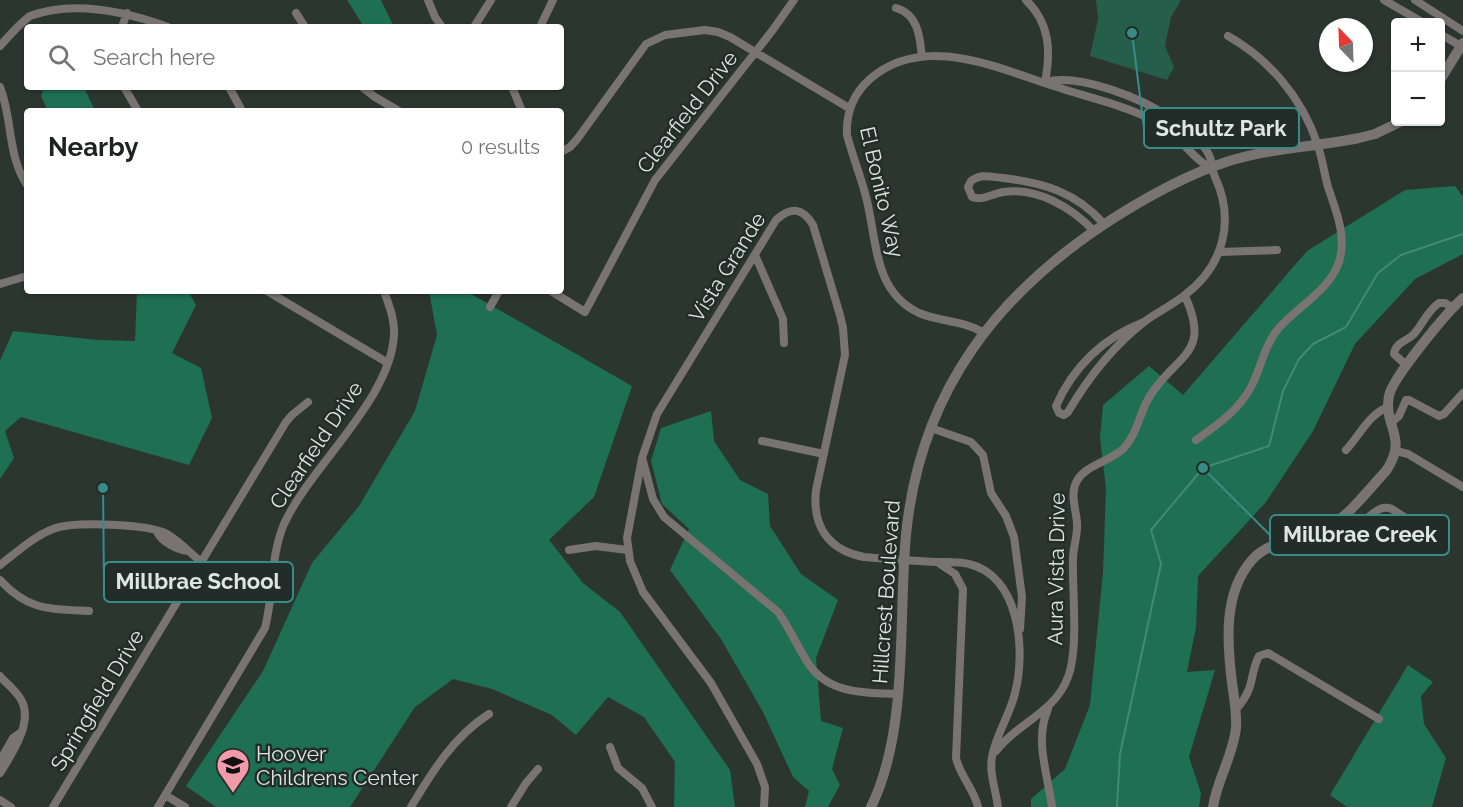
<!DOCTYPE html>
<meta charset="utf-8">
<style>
body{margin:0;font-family:Raleway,sans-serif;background:#f2f2f2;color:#202124}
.controls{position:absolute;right:18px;top:18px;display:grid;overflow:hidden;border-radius:6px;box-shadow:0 2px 4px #0004}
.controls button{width:54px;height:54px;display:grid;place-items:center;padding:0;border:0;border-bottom:2px solid #e0e0e0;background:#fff;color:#202124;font:30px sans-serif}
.compass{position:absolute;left:1319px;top:18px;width:54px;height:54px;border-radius:50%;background:#fff;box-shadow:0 2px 4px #0004;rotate:337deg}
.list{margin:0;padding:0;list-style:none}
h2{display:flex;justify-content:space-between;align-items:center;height:78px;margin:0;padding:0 24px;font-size:26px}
h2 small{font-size:20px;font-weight:400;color:#757577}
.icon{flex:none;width:33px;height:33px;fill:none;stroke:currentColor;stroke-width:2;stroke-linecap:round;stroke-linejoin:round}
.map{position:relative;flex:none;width:1463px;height:807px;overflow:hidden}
.search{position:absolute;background:#fff;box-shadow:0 2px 4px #0004;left:24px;top:24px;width:540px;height:66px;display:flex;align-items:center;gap:15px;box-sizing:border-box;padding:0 21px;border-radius:6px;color:#757577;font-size:22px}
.panel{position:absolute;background:#fff;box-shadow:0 2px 4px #0004;left:24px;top:108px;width:540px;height:186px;border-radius:6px}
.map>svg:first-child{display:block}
.green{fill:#255e4a}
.forest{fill:#1e6f54}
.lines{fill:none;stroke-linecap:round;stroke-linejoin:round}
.stream{stroke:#408c70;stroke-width:2}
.minor{stroke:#797374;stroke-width:8}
.tertiary{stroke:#797374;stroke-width:10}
.labels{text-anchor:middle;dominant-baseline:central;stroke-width:5;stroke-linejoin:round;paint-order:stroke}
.street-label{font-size:21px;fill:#dfe5e2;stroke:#222c28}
.poi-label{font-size:21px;fill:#dfe5e2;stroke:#222c28;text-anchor:start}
.leader{fill:none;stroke:#398c85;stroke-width:2}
.callout-dot{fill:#398c85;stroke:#222c28;stroke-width:2}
.callout{fill:#222c28;stroke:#398c85;stroke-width:2}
.callout-label{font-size:22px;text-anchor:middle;font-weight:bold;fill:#dfe5e2}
</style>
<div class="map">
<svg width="1463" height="807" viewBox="0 0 1463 807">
<rect width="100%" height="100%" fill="#2c3631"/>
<path class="green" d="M 1096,0 L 1181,0 L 1171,17 L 1165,46 L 1174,67 L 1167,80 L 1090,56 L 1098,19 Z"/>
<path class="forest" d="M 347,0 L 381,0 L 394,27 L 364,27 Z
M 44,87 L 84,87 L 95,111 L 48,111 L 41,96 Z
M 1455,186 L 1463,197 L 1463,254 L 1415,279 L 1355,344 L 1313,431 L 1266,502 L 1198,576 L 1196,627 L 1187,672 L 1215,670 L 1189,757 L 1201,793 L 1199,807 L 1031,807 L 1031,799 L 1065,769 L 1090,705 L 1103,572 L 1106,489 L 1100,438 L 1103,405 L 1149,366 L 1183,395 L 1307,251 L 1405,190 Z
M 137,291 L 188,291 L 196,305 L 172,353 L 201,368 L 212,418 L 189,465 L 21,417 L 5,431 L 14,458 L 0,479 L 0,361 L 13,331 L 98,340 L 135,341 Z
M 429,291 L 466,291 L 632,386 L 594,497 L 549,540 L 583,583 L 620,612 L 730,770 L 735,807 L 674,807 L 675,762 L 644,717 L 608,697 L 576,735 L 552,715 L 492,689 L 453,679 L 415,707 L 350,807 L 216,807 L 186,786 L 263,671 L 312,563 L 359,506 L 415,411 L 437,335 Z
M 711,411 L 714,441 L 740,480 L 768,494 L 770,526 L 801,574 L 838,600 L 816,658 L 821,721 L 843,728 L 832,769 L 840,785 L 828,807 L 805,807 L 809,791 L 793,777 L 763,712 L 721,639 L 670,570 L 689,529 L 662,504 L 651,461 L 661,428 Z
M 1408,665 L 1433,682 L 1421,696 L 1424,724 L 1446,758 L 1432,807 L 1347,807 L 1330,795 Z"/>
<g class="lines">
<path class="stream" d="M 1117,807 L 1120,754 L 1161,564 L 1151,530 L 1203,468 L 1269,446 L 1283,391 L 1299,359 L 1313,344 L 1346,327 L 1378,273 L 1401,255 L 1463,234"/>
<path class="minor" d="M 428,0 L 435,17 L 442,27
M 1026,0 C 1050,23 1051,51 1045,82
M 1384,0 L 1422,22
M 1415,0 L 1463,31
M 896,8 C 918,14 920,37 922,57
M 296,13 L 305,27
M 122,27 L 127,13
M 474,27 L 491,0
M 540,27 L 553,0
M 1440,34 L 1461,46
M 0,46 C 9,36 18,25 30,16 C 73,0 124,11 168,27
M 1045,82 C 1079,73 1142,98 1170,118 C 1183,127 1202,140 1209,155 C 1213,162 1210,167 1215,177 C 1235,220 1224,265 1186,294 C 1173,305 1157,312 1144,322 C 1112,347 1088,378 1068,412 L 1064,415 L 1059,413 L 1056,406 C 1073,367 1104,337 1144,322
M 0,87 C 13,120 7,155 27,185
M 124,87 L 138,111
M 229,87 L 242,111
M 362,87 L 375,97 L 399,111
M 512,87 L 522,111
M 561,152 L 570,147 L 578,138 L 646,44 L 665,35 L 705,30 L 718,32 L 730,37 L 849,108
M 1094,231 C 1071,207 1037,187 1003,192 C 992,194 982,201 972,197 L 968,187 L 971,181 C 981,173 991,177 1003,178 C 1044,183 1076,192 1104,224
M 1220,252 L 1277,250
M 755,255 L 783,319 L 784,343
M 0,284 L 27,276
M 267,291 L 388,363
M 551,291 L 585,312 L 655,180 L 772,31 L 794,0
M 490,307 L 499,291
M 984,333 C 963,320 940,322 919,313 C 874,292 877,242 867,201 C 862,179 853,158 847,135 C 846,113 853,94 870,79 C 925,31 1001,70 1060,88 C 1087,97 1116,103 1142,115 C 1156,122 1168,131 1180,141 C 1190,151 1198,161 1210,168
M 1406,365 L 1394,354 C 1395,343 1407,341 1414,334 C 1423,324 1427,311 1439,303 L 1445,303 L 1452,307
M 1392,422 L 1399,416 L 1406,400 L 1409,400 L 1439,416 L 1444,414 L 1463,393
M 931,428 L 971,442 L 983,455 L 991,493 L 1006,516 L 1014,537 L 1022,597 L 1020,629
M 1196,440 C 1217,425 1239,410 1251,387 C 1261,368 1264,346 1278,329 C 1297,307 1330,290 1339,262 C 1347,236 1336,211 1328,187 C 1324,172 1322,157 1317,143 C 1302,98 1269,59 1228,36
M 762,441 L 824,454
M 1346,450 C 1360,435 1368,415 1388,407
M 1396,451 L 1408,454 L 1463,487
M 643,461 L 653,499 L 664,517 L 778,612 C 789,627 796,644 806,660 C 826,694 863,693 897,694
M 1331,526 L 1337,530 C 1345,527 1354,526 1361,522 C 1373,516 1378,504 1392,509 L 1427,532
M 157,532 C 162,542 177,550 188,551
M 569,550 L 596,546 L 627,550
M 940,564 L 955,574 L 963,589 L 956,758 C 960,776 974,789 978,807
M 0,565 C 16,553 34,536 53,529 C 74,521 149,524 167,534 C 180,542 188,551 199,560 C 222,576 244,584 272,588
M 0,580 C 28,611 50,609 89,611
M 0,676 C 6,683 15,690 20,698 C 35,720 12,754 0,773
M 1048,709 C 1034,740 1048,775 1052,807
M 1235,710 C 1241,704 1246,697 1249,689 C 1253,678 1253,667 1259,656 L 1268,653 L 1379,719
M 610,747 L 618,768 L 642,788 L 652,807
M 996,751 C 1017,723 1055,713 1068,677 C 1079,648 1072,592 1073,559 C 1073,547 1078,535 1077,523 C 1076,508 1069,493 1078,479 C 1087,465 1110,461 1123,449 C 1138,434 1139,413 1150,396 C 1176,354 1212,355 1185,296
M 0,761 L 13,738 L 20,733
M 165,795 L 185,807
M 0,800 L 11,807
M 53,807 L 286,422 L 292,415 L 308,402
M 158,807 L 265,628 C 274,594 270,557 284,524 C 310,467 391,399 394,335 C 395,320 389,305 384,291
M 411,807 C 432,772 454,736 489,714
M 511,807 L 526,783 L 538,769
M 764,807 L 765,787 L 757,764 L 711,683 L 643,592 L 630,561 L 627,538 L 642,458 L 657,414 L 776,220 C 791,206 803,208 813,225 L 840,315 L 843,328 L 845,355 L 816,490 C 812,526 828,550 864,557 C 888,559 912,561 937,562 C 947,562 958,561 969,564 C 1020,576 1026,651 1015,693 C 1010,715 996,734 992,757 C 989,774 996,790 998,807"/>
<path class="tertiary" d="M 1440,80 L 1463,43
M 871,807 C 909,730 898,620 906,535 C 920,391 998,291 1117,216 C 1152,194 1187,175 1226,162 C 1269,148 1315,147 1359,138 L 1375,134 L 1400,122
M 1213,807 C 1217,780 1233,756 1236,728 C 1237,713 1234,698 1232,683 C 1227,642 1223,593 1252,560 C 1272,537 1307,542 1331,526 C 1352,512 1369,489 1386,471 C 1409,437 1383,427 1389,396 C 1392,378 1448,311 1463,298"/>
</g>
<defs>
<g id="school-pin" transform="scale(1.725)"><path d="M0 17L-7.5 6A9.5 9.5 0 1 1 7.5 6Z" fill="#f39aaa" stroke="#222c28"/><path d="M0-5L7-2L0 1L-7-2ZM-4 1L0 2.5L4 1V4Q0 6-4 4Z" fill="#111"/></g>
</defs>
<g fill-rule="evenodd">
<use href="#school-pin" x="233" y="765"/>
</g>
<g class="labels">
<g class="street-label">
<text transform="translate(687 112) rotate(-52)">Clearfield Drive</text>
<text transform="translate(882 192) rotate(77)">El Bonito Way</text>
<text transform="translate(727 267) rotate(-58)">Vista Grande</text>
<text transform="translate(316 445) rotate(-56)">Clearfield Drive</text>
<text transform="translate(1056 569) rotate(-89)">Aura Vista Drive</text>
<text transform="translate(886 592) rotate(-86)">Hillcrest Boulevard</text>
<text transform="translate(97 700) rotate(-59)">Springfield Drive</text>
</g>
<g class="poi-label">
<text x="256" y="753">Hoover<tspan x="256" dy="24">Childrens Center</tspan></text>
</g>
</g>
<path class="leader" d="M1132 33L1144 128M1203 468L1270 535M103 488L104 582"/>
<g class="callout-dot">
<circle cx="1132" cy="33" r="6"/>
<circle cx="1203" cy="468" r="6"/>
<circle cx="103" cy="488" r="6"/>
</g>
<g class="callout">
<rect x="1144" y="108" width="155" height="40" rx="6"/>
<rect x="1270" y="515" width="179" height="40" rx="6"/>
<rect x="104" y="562" width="189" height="40" rx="6"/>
</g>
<g class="callout-label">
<text x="1221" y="136">Schultz Park</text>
<text x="1360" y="542">Millbrae Creek</text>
<text x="198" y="589">Millbrae School</text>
</g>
</svg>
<div class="controls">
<button>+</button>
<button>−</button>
</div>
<svg class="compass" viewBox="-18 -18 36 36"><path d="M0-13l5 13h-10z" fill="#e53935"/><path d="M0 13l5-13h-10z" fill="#757577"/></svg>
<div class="search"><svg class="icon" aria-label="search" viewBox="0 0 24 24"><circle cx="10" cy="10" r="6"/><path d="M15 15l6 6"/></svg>Search here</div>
<section class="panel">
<h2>Nearby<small>0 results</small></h2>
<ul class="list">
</ul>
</section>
</div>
